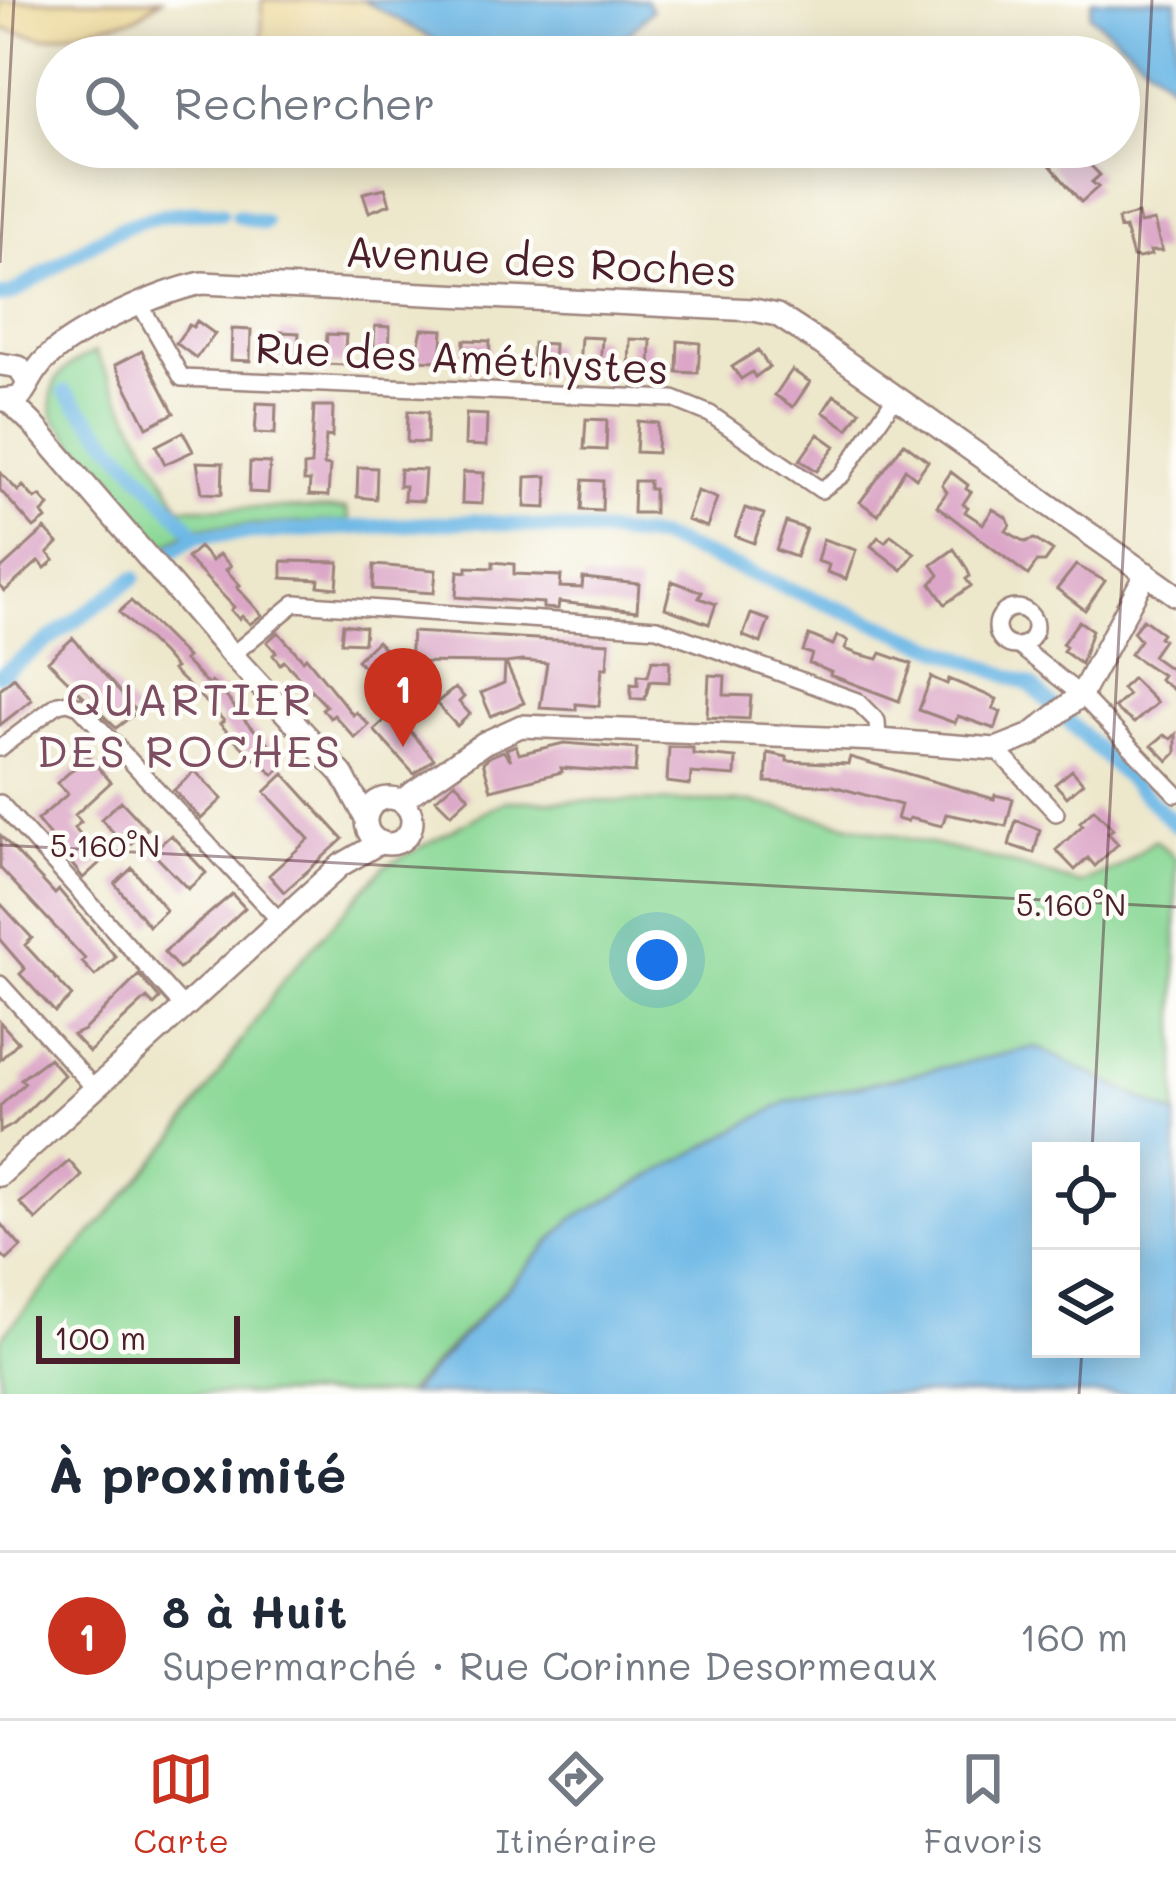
<!DOCTYPE html>
<html lang="fr">
<meta charset="utf-8">
<style>
body{margin:0;font-family:Mali,sans-serif;background:#f6f6f7;color:#1f2937}
.controls{position:absolute;right:36px;bottom:36px;display:grid;overflow:hidden;border-radius:0px;box-shadow:0 6px 30px #0003}
.controls button{width:108px;height:108px;display:grid;place-items:center;padding:0;border:0;border-bottom:3px solid #e0e1e3;background:#fff;color:#1f2937;font:60px sans-serif}
.scale{position:absolute;left:36px;bottom:30px;width:204px;box-sizing:border-box;padding-left:12px;border:6px solid #4a1f2b;border-top:0;font-size:33px;line-height:42px;white-space:nowrap;color:#4a1f2b;-webkit-text-stroke:9px #fdfcf7;paint-order:stroke}
.you{position:absolute;left:657px;top:960px;width:42px;height:42px;margin:-30px;border:9px solid #fff;border-radius:50%;background:#1a73e8;box-shadow:0 0 0 18px #1a73e833}
.badge{display:grid;place-items:center;width:78px;height:78px;border-radius:50%;background:#c8321e;color:#fff;font-size:39px;font-weight:700}
.pin{position:absolute;translate:-50% -99px;filter:drop-shadow(0 3px 6px #0008)}
.pin::after{content:'';position:absolute;top:63px;width:42px;height:36px;background:inherit;clip-path:polygon(0 0,100% 0,50% 100%)}
.list{margin:0;padding:0;list-style:none}
h2{display:flex;justify-content:space-between;align-items:center;height:156px;margin:0;padding:0 48px;font-size:51px}
h2 small{font-size:39px;font-weight:400;color:#747a83}
.list li{display:grid;grid-template-columns:78px 1fr auto;gap:36px;align-items:center;box-sizing:border-box;height:168px;padding:0 48px;border-top:3px solid #e0e1e3}
.list b{display:block;font-size:45px;white-space:nowrap}
.list p{margin:0;font-size:39px;white-space:nowrap;color:#747a83}
.list em{font-size:39px;font-style:normal;color:#747a83}
.icon{flex:none;width:66px;height:66px;fill:none;stroke:currentColor;stroke-width:2;stroke-linecap:round;stroke-linejoin:round}
.map{position:relative;flex:none;width:1176px;height:1394px;overflow:hidden}
.search{position:absolute;background:#fff;box-shadow:0 6px 30px #0003;left:36px;right:36px;top:36px;height:132px;display:flex;align-items:center;gap:30px;box-sizing:border-box;padding:0 42px;border-radius:66px;color:#747a83;font-size:45px}
.sheet{height:324px;background:#fff}
nav{display:flex;justify-content:space-around;align-items:center;box-sizing:border-box;height:168px;border-top:3px solid #e0e1e3;background:#fff;font-size:33px;color:#747a83}
nav a{display:grid;justify-items:center;gap:6px}
nav .on{color:#c8321e}
.map>svg:first-child{display:block}
.green{fill:#8ad896;stroke:#6a7c60;stroke-width:3}
.sand{fill:#eeda9e;stroke:#9c7c64;stroke-width:3}
.water{fill:#6db8e6;stroke:#5c6c88;stroke-width:3;fill-rule:evenodd}
.lines{fill:none;stroke-linecap:round;stroke-linejoin:round}
.canal{stroke:#6db8e6;stroke-width:15}
.building{fill:#dba6c7}
.street-casing{stroke:#9c837b;stroke-width:20}
.secondary-casing{stroke:#9c837b;stroke-width:26}
.street{stroke:#fff;stroke-width:15}
.secondary{stroke:#fff;stroke-width:21}
.ticks{fill:none;stroke:#4a1f2b;stroke-width:3;stroke-opacity:0.45}
.labels{text-anchor:middle;dominant-baseline:central;stroke-width:9;stroke-linejoin:round;paint-order:stroke}
.street-label{font-size:42px;fill:#4a1f2b;stroke:#fdfcf7}
.neighbourhood-label{font-size:45px;letter-spacing:3px;fill:#7d4e62;stroke:#fdfcf7}
.ticks-label{font-size:30px;text-anchor:middle;fill:#4a1f2b;stroke:#fdfcf7;stroke-width:9;stroke-linejoin:round;paint-order:stroke}
</style>
<div class="map">
<svg width="1176" height="1394" viewBox="0 0 1176 1394">
<rect width="100%" height="100%" fill="#fdfcf7"/>
<filter id="ink" filterUnits="userSpaceOnUse"><feTurbulence type="fractalNoise" baseFrequency=".00833" numOctaves="2"/><feDisplacementMap in="SourceGraphic" scale="24" xChannelSelector="R" yChannelSelector="G"/><feConvolveMatrix kernelMatrix="1 2 1 2 8 2 1 2 1" color-interpolation-filters="sRGB"/></filter>
<filter id="wash" filterUnits="userSpaceOnUse"><feTurbulence type="fractalNoise" baseFrequency=".004" numOctaves="4" result="noise"/><feDisplacementMap in="SourceGraphic" scale="48" xChannelSelector="R" yChannelSelector="G"/><feGaussianBlur stdDeviation="2.7" result="paint"/><feColorMatrix in="noise" values="0 0 0 0 0 0 0 0 0 0 0 0 0 0 0 0 0 1.4 0 .05"/><feComposite in="paint" operator="in"/></filter>
<g filter="url(#wash)">
<rect width="100%" height="100%" fill="#ede7cb"/>
<path class="green" d="M 95,352 L 180,507 L 346,509 L 350,521 L 197,527 L 160,548 L 54,418 C 44,381 63,366 95,352 Z
M 506,801 L 752,802 L 1003,861 L 1080,884 L 1119,867 L 1155,840 L 1176,859 L 1176,1115 L 1036,1047 L 787,1102 L 571,1220 L 405,1394 L 0,1394 L 0,1339 L 174,1139 L 284,979 L 384,867 Z"/>
<path class="sand" d="M 0,0 L 161,0 L 135,18 L 45,38 L 0,28 Z
M 262,0 L 363,0 L 465,57 L 289,57 L 262,45 Z"/>
<path class="water" d="M 363,0 L 646,0 L 652,10 L 605,57 L 465,57 Z
M 1092,0 L 1176,0 L 1176,88 L 1090,15 Z
M 1036,1047 L 1176,1116 L 1176,1394 L 409,1394 L 571,1220 L 787,1102 ZM 1131,1151 L 1131,1349 L 1041,1349 L 1041,1151 Z"/>
<g class="lines">
<path class="canal" d="M 238,216 L 264,223
M 0,296 L 11,294 C 84,251 131,204 221,213
M 65,392 L 197,536
M 170,553 L 197,536 L 475,521 L 661,538 L 1031,685 L 1176,825
M 0,675 L 134,578"/>
</g>
<g id="blocks">
<path class="building" d="M 1079,154 L 1100,175 L 1092,182 L 1098,187 L 1081,202 L 1050,165 L 1061,156 L 1069,162 Z
M 385,188 L 390,204 L 369,212 L 363,193 Z
M 1138,214 L 1140,224 L 1154,221 L 1162,251 L 1150,251 L 1151,255 L 1139,258 L 1133,257 L 1125,228 L 1120,229 L 1118,219 Z
M 197,321 L 215,334 L 196,358 L 176,343 L 189,325 L 193,327 Z
M 375,326 L 390,327 L 389,357 L 373,357 Z
M 232,329 L 251,330 L 250,361 L 231,360 Z
M 422,329 L 443,330 L 441,361 L 415,360 Z
M 280,332 L 299,333 L 297,363 L 278,362 Z
M 327,334 L 346,335 L 344,365 L 325,364 Z
M 581,337 L 602,338 L 600,368 L 579,367 Z
M 630,339 L 651,340 L 650,370 L 629,369 Z
M 464,340 L 490,341 L 489,372 L 468,371 L 468,364 L 463,364 Z
M 678,341 L 700,343 L 698,373 L 677,372 Z
M 533,343 L 554,344 L 553,374 L 532,373 Z
M 758,350 L 769,367 L 755,377 L 752,372 L 741,379 L 732,367 Z
M 142,351 L 174,413 L 147,427 L 115,365 Z
M 792,370 L 810,382 L 793,407 L 775,395 Z
M 834,395 L 860,411 L 848,429 L 823,412 Z
M 257,403 L 276,404 L 275,434 L 255,433 Z
M 314,406 L 333,406 L 332,437 L 326,436 L 324,465 L 330,466 L 328,496 L 309,495 L 310,481 L 304,481 L 304,466 L 311,465 Z
M 408,411 L 428,412 L 427,443 L 407,442 Z
M 466,414 L 487,415 L 486,446 L 465,445 Z
M 586,419 L 607,420 L 606,450 L 584,449 Z
M 638,421 L 658,423 L 657,453 L 636,452 Z
M 183,432 L 193,451 L 165,464 L 156,446 Z
M 818,434 L 835,446 L 817,471 L 800,460 Z
M 904,443 L 928,461 L 916,478 L 905,469 L 878,515 L 860,502 Z
M 197,462 L 223,463 L 222,494 L 202,493 Z
M 250,462 L 270,463 L 268,493 L 249,492 Z
M 358,467 L 377,468 L 376,499 L 357,497 Z
M 400,469 L 425,470 L 423,501 L 404,500 L 405,486 L 399,486 Z
M 0,472 L 18,491 L 23,486 L 35,499 L 40,496 L 49,506 L 42,513 L 46,519 L 34,528 L 0,490 Z
M 463,472 L 484,473 L 482,504 L 462,503 Z
M 951,472 L 968,485 L 966,489 L 971,492 L 963,504 L 968,507 L 965,512 L 983,524 L 993,509 L 1007,518 L 1010,525 L 1006,531 L 1025,542 L 1034,539 L 1053,551 L 1045,562 L 1037,562 L 1028,575 L 937,506 L 947,492 L 942,485 Z
M 547,476 L 546,508 L 525,507 L 526,477 Z
M 583,480 L 603,481 L 602,511 L 581,510 Z
M 634,481 L 649,481 L 649,489 L 654,489 L 654,513 L 633,513 Z
M 697,491 L 717,498 L 707,527 L 687,520 Z
M 745,508 L 764,514 L 754,543 L 735,536 Z
M 786,522 L 806,529 L 796,557 L 776,550 Z
M 45,529 L 58,543 L 48,553 L 54,560 L 45,568 L 39,561 L 5,591 L 0,586 L 0,570 Z
M 891,535 L 915,553 L 902,570 L 871,546 L 878,537 L 885,542 Z
M 823,539 L 856,550 L 846,579 L 827,572 L 829,565 L 817,561 Z
M 199,547 L 212,561 L 219,554 L 231,566 L 226,570 L 240,585 L 237,587 L 262,615 L 250,624 L 242,616 L 239,619 L 231,610 L 234,607 L 187,558 Z
M 954,549 L 966,567 L 970,576 L 966,579 L 971,586 L 945,604 L 931,584 L 939,575 L 932,565 Z
M 282,561 L 339,562 L 337,588 L 318,586 L 319,580 L 282,578 Z
M 493,562 L 514,564 L 514,574 L 561,576 L 560,587 L 582,588 L 583,578 L 639,584 L 637,611 L 559,602 L 558,609 L 543,608 L 543,603 L 456,597 L 458,571 L 467,572 L 467,567 L 493,568 Z
M 374,565 L 436,570 L 434,593 L 373,589 Z
M 1076,565 L 1105,581 L 1085,610 L 1057,589 Z
M 672,581 L 702,592 L 699,598 L 716,604 L 709,624 L 665,608 Z
M 131,601 L 187,657 L 184,660 L 208,685 L 211,682 L 221,690 L 247,723 L 279,753 L 286,763 L 274,775 L 246,751 L 220,724 L 224,721 L 211,707 L 172,670 L 175,668 L 162,653 L 119,612 Z
M 751,614 L 769,620 L 761,643 L 743,636 Z
M 1143,619 L 1162,633 L 1159,637 L 1163,640 L 1152,656 L 1176,673 L 1176,692 L 1159,679 L 1162,675 L 1130,654 L 1140,640 L 1133,632 Z
M 1079,621 L 1092,630 L 1081,664 L 1063,651 L 1066,647 L 1062,644 Z
M 343,624 L 365,627 L 364,643 L 341,642 Z
M 278,632 L 303,660 L 306,657 L 353,715 L 356,712 L 369,725 L 355,738 L 334,715 L 330,718 L 326,713 L 322,709 L 326,706 L 284,661 L 280,664 L 273,655 L 276,652 L 267,642 Z
M 412,632 L 609,643 L 607,668 L 602,668 L 599,706 L 576,704 L 576,710 L 540,708 L 547,663 L 522,661 L 506,663 L 524,703 L 491,716 L 481,693 L 504,683 L 505,663 L 410,662 Z
M 809,635 L 833,645 L 837,636 L 844,638 L 848,641 L 845,649 L 858,654 L 878,659 L 881,653 L 912,664 L 899,701 L 830,675 L 831,672 L 809,663 L 812,654 L 803,651 Z
M 73,638 L 137,712 L 116,728 L 48,661 Z
M 377,641 L 396,661 L 376,679 L 357,660 Z
M 652,660 L 670,661 L 669,682 L 650,681 L 645,699 L 631,699 L 631,684 L 638,685 L 638,675 L 648,676 Z
M 709,675 L 725,676 L 724,695 L 751,696 L 749,719 L 707,717 Z
M 14,677 L 32,700 L 0,725 L 0,689 Z
M 931,677 L 947,684 L 949,679 L 997,699 L 993,709 L 1001,712 L 995,729 L 958,716 L 955,723 L 919,710 Z
M 1132,678 L 1157,703 L 1134,723 L 1114,708 L 1128,695 L 1122,689 Z
M 455,688 L 464,697 L 459,702 L 470,714 L 457,726 L 436,703 Z
M 394,712 L 434,759 L 414,774 L 374,730 Z
M 1176,734 L 1176,753 L 1168,761 L 1152,745 L 1164,735 L 1171,739 Z
M 564,743 L 637,749 L 635,773 L 561,768 L 562,772 L 491,790 L 483,762 L 491,756 L 503,751 L 511,760 L 506,749 L 516,745 L 519,754 Z
M 669,747 L 693,748 L 693,754 L 736,758 L 735,776 L 691,773 L 690,785 L 667,782 Z
M 768,753 L 787,757 L 787,761 L 848,764 L 850,757 L 994,799 L 995,795 L 1013,799 L 1006,826 L 946,814 L 942,826 L 909,818 L 907,822 L 897,819 L 901,805 L 833,786 L 766,782 Z
M 88,756 L 111,782 L 75,815 L 81,822 L 74,828 L 104,859 L 83,878 L 37,820 L 68,794 L 57,783 Z
M 1072,770 L 1083,783 L 1067,797 L 1055,784 Z
M 195,771 L 222,799 L 201,819 L 174,790 Z
M 284,774 L 343,839 L 284,892 L 269,875 L 309,839 L 265,792 Z
M 455,782 L 469,797 L 451,814 L 436,799 Z
M 121,801 L 147,829 L 127,847 L 101,819 Z
M 1094,809 L 1113,829 L 1108,833 L 1118,844 L 1095,866 L 1088,858 L 1075,870 L 1056,850 L 1083,825 L 1080,822 Z
M 1016,820 L 1040,830 L 1034,853 L 1009,845 Z
M 0,835 L 55,894 L 59,890 L 116,957 L 95,976 L 82,962 L 85,959 L 0,868 Z
M 171,835 L 206,873 L 188,889 L 152,852 Z
M 132,868 L 166,910 L 149,926 L 115,884 Z
M 232,894 L 245,908 L 179,969 L 164,952 Z
M 0,903 L 32,938 L 25,945 L 72,996 L 55,1012 L 20,974 L 25,969 L 0,940 Z
M 139,975 L 160,999 L 154,1005 L 147,998 L 89,1052 L 73,1035 L 84,1030 Z
M 0,1022 L 18,1042 L 0,1060 Z
M 49,1058 L 64,1075 L 14,1124 L 0,1132 L 0,1106 L 25,1083 L 21,1079 Z
M 69,1161 L 82,1176 L 36,1220 L 20,1203 Z
M 0,1223 L 21,1247 L 7,1260 L 0,1253 Z"/>
</g>
</g>
<g filter="url(#ink)">
<use href="#blocks" fill-opacity="0" stroke="#9c837b" stroke-width="3"/>
<g class="lines">
<g class="street-casing">
<path id="street" d="M 140,304 L 182,378 L 673,399 L 710,414 L 821,490 L 842,475 L 896,396
M997 627a19 19 0 1 1 38 0a19 19 0 1 1-38 0Z
M 1020,647 L 1081,695 L 1176,794
M 232,655 L 295,603 L 657,628 L 857,701 L 877,721 L 878,740
M 0,748 L 58,704 L 68,702 L 79,706 L 279,920
M 996,749 L 1056,813
M 0,803 L 184,1008
M 0,984 L 96,1090"/>
</g>
<g class="secondary-casing">
<path id="secondary" d="M 0,364 L 19,367 L 27,382
M 0,400 L 19,398 C 29,386 33,371 46,359 C 77,328 160,292 202,283 L 754,310 L 777,315 L 820,343 L 1176,595
M 10,402 L 32,423 L 232,655 L 342,774 L 366,818
M366 821a23 23 0 1 1 46 0a23 23 0 1 1-46 0Z
M 401,801 L 484,743 L 521,726 L 878,740 L 996,749 L 1031,735 L 1081,695 L 1146,573
M 0,1175 L 341,865 L 381,842"/>
</g>
<use href="#street" class="street"/>
<use href="#secondary" class="secondary"/>
</g>
</g>
<path class="ticks" d="M 0,263 L 14,0M 0,845 L 1176,907M 1092,1151 L 1152,0M 1079,1394 L 1082,1349"/>
<g class="labels">
<g class="street-label">
<text transform="translate(541 260) rotate(3)">Avenue des Roches</text>
<text transform="translate(462 357) rotate(3)">Rue des Améthystes</text>
</g>
<g class="neighbourhood-label">
<text x="190" y="698">QUARTIER<tspan x="190" dy="52">DES ROCHES</tspan></text>
</g>
</g>
<g class="ticks-label">
<text x="105" y="857">5.160°N</text>
<text x="1071" y="916">5.160°N</text>
</g>
</svg>
<div class="controls">
<button><svg class="icon" aria-label="locate" viewBox="0 0 24 24"><circle cx="12" cy="12" r="6"/><path d="M12 2v4M12 18v4M2 12h4M18 12h4"/></svg></button>
<button><svg class="icon" aria-label="layers" viewBox="0 0 24 24"><path d="M12 4l9 5-9 5-9-5zM3 14l9 5 9-5"/></svg></button>
</div>
<div class="scale">100 m</div>
<div class="you"></div>
<div class="pin badge" style="left:403px;top:747px">1</div>
<div class="search"><svg class="icon" aria-label="search" viewBox="0 0 24 24"><circle cx="10" cy="10" r="6"/><path d="M15 15l6 6"/></svg>Rechercher</div>
</div>
<section class="sheet">
<h2>À proximité<small></small></h2>
<ul class="list">
<li><span class="badge">1</span><div><b>8 à Huit</b><p>Supermarché · Rue Corinne Desormeaux</p></div><em>160 m</em></li>
</ul>
</section>
<nav>
<a class="on"><svg class="icon" aria-label="map" viewBox="0 0 24 24"><path d="M3 6l6-2 6 2 6-2v14l-6 2-6-2-6 2zM9 4v14M15 6v14"/></svg>Carte</a>
<a><svg class="icon" aria-label="directions" viewBox="0 0 24 24"><path d="M12 3l9 9-9 9-9-9zM9 14v-3h6M13 9l2 2-2 2"/></svg>Itinéraire</a>
<a><svg class="icon" aria-label="saved" viewBox="0 0 24 24"><path d="M7 4h10v16l-5-4-5 4z"/></svg>Favoris</a>
</nav>
